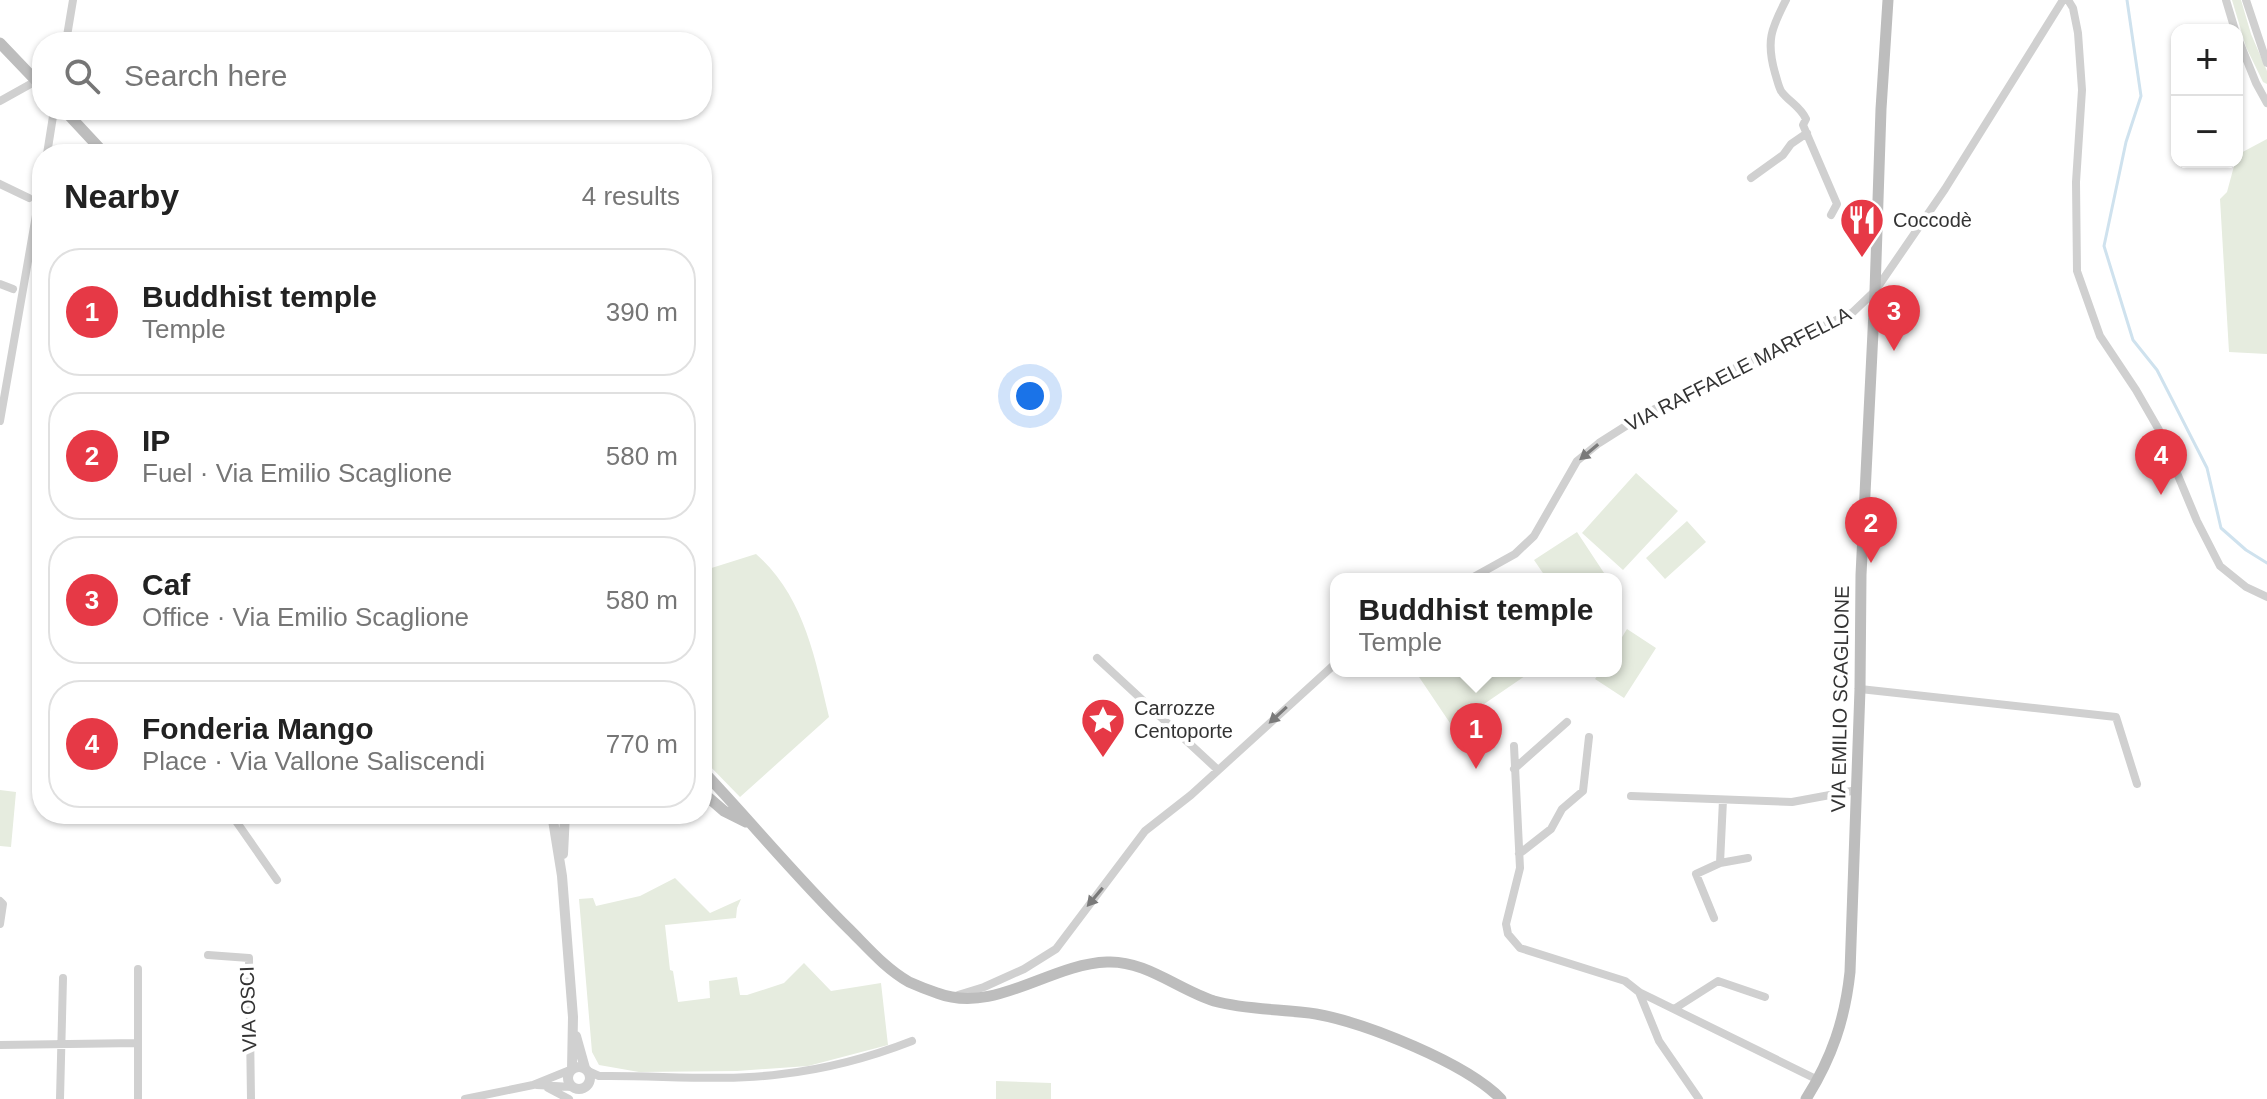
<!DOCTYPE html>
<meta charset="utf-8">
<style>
body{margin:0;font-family:Helvetica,sans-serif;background:#f6f6f6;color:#222}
.controls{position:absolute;right:24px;top:24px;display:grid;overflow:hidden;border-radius:16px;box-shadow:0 2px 6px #0004}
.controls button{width:72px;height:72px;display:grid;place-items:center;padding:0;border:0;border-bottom:2px solid #e0e0e0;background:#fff;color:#222;font:40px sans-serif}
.you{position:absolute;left:1030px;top:396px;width:28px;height:28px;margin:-20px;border:6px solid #fff;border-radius:50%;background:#1a73e8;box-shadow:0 0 0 12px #1a73e833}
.badge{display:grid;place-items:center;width:52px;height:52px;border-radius:50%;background:#e63946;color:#fff;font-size:26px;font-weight:700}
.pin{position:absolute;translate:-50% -66px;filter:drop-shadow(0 2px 4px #0008)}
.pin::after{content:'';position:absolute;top:42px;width:28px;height:24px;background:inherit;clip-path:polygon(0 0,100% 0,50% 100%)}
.popup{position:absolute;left:1330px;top:573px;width:292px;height:104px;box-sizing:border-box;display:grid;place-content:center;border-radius:16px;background:#fff;filter:drop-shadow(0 2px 6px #0005);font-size:26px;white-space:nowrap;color:#767676}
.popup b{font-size:30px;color:#222}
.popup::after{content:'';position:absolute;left:50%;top:100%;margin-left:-16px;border:16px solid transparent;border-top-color:#fff}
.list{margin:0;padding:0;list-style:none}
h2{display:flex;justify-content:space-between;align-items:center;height:104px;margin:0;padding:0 32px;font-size:34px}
h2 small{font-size:26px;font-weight:400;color:#767676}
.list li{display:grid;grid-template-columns:52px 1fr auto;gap:24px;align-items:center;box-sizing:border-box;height:128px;margin:0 16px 16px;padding:0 16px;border:2px solid #e0e0e0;border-radius:32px}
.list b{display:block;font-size:30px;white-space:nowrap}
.list p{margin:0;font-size:26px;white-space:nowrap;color:#767676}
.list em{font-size:26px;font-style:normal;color:#767676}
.icon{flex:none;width:44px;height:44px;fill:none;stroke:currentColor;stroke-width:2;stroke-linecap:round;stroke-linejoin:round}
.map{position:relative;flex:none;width:2267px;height:1099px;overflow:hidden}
.search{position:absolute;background:#fff;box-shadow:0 2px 6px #0004;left:32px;top:32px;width:680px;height:88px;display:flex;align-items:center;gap:20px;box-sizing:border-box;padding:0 28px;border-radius:32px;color:#767676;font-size:30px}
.panel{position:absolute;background:#fff;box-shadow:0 2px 6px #0004;left:32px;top:144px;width:680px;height:680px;border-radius:32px}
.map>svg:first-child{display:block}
.green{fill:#e6ecdf}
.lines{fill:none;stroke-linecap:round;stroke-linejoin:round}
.stream{stroke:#cfe2ee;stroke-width:3}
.minor{stroke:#d0d0d0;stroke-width:8}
.tertiary{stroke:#d0d0d0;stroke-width:10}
.secondary{stroke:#bdbdbd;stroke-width:11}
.oneway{fill:#7a7a7a}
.labels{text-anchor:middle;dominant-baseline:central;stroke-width:8;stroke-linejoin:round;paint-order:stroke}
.poi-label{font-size:20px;fill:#333;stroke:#fff;text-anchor:start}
.street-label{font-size:20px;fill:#333;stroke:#fff}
</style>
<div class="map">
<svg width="2267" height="1099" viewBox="0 0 2267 1099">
<rect width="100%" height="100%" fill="#fff"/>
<path class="green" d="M 2232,0 L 2241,0 L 2251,34 L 2267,71 L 2267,84 L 2263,82 L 2246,47 Z
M 2267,139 L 2267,354 L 2229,352 L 2220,199 L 2227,192 L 2237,155 Z
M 1636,473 L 1678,511 L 1623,570 L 1582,533 Z
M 1687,521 L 1706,542 L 1665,579 L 1646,558 Z
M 1577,532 L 1608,579 L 1547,579 L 1534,560 Z
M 756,554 C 804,596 815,658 829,717 L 740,797 L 702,758 L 702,571 Z
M 1627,629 L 1656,648 L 1624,698 L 1595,679 L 1601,671 L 1616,671 L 1616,647 Z
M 1415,671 L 1532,671 L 1452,726 Z
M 0,790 L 16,792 L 11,847 L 0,846 Z
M 675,878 L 710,913 L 741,899 L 737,908 L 736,918 L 665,925 L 670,970 L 673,971 L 678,1002 L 710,998 L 709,981 L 737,977 L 740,995 L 747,995 L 784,983 L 804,963 L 831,991 L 881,983 L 888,1045 L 808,1066 L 737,1071 L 639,1072 L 599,1065 L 592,1052 L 579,899 L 593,898 L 596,906 L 640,896 Z
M 996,1081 L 1051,1083 L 1051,1099 L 996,1099 Z"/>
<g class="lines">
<path class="stream" d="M 2127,0 L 2141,96 L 2126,142 L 2104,246 L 2133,340 L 2157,370 L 2207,468 L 2221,528 L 2246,550 L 2267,563"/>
<path class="minor" d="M 1786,0 C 1771,29 1766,41 1775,73 C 1777,79 1778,85 1781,91 C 1789,102 1800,106 1806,119 L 1803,125 L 1837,204 L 1831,215
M 2068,0 L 2073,8 L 2078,33 L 2082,90 L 2076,182 L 2077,271 L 2100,336 L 2136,390 L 2159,430 L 2197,521 L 2220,566 L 2246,587 L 2267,597
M 2226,0 L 2235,30
M 2246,0 L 2267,63
M 2237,36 L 2256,83 L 2267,103
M 66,42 L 73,0
M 0,101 L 36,81
M 47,154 L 54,110
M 1751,178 L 1783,155 L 1791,144 L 1807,133
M 0,184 L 29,198
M 0,284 L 13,289
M 0,421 L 42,181
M 1470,579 L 1515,554 L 1534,536 L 1577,461 L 1599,443 L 1640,417 L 1695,387 L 1853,312 L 1875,291 L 1945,189 L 2063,0
M 1097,658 L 1218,770
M 1860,689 L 2116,717 L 2137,784
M 1514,746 L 1520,868 L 1506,924 L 1508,934 L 1520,948 L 1625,981 L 1639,992 L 1818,1080
M 1514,769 L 1567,722
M 1631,796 L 1792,802 L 1857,790
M 231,814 L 277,880
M 1519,854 L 1551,829 L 1562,809 L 1583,791 L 1589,737
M 1720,863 L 1748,858
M 0,901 L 3,904 L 0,924
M 1714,918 L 1696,874 L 1720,863 L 1723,800
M 208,955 L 249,958 L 251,1099
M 1639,992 L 1659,1041 L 1699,1099
M 958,995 L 984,987 L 1024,969 L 1056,949 L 1145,831 L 1191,795 L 1336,663
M 1674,1009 L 1718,981 L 1765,997
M 0,1045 L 138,1043
M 588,1071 L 599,1076 C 660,1075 722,1082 782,1074 C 826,1069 871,1057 912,1041
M 537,1085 L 572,1087
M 548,1088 L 569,1099
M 60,1099 L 63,978
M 138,1099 L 138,969
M 465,1099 L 533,1085 L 570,1070"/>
<path class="tertiary" d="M 552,814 L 562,876 L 573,1017 L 572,1069
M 563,854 L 565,814
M 576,1036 L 585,1068
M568 1078a11 11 0 1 1 22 0a11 11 0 1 1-22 0Z"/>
<path class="secondary" d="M 0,43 L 42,87
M 64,110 L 105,154
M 702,770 C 752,823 798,879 850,930 C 868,948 886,969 909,982 C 918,986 928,990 937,993 C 995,1015 1049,964 1107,962 C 1145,960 1179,990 1214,1001 C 1246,1010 1283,1009 1316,1014 C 1366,1023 1466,1063 1501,1099
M 702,792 L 724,811 L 746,822
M 1806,1099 C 1832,1058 1845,1019 1850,972 L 1860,689 L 1861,575 L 1875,291 L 1881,109 L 1888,0"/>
</g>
<defs><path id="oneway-solid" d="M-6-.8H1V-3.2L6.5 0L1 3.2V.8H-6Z" transform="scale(2)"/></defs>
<g class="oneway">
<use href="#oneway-solid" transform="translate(1589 452) rotate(140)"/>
<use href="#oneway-solid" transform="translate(1278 715) rotate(137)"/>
<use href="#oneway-solid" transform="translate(1095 897) rotate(130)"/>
</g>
<defs>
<g id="restaurant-pin" transform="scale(2.3)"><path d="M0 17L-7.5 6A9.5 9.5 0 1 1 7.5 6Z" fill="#e63946" stroke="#fff"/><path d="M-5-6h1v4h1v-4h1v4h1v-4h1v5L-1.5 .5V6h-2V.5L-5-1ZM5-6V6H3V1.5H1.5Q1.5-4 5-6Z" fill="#fff"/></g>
<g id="sight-pin" transform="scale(2.3)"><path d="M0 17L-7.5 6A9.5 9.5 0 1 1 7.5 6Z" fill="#e63946" stroke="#fff"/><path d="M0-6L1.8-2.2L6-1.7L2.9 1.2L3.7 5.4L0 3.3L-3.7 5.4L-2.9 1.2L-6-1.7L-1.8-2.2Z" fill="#fff"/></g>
</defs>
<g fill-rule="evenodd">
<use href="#restaurant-pin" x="1862" y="220"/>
<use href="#sight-pin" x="1103" y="720"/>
</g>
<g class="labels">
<g class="poi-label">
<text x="1893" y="220">Coccodè</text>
<text x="1134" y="708">Carrozze<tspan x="1134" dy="23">Centoporte</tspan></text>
</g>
<g class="street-label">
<text transform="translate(1738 369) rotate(-27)">VIA RAFFAELE MARFELLA</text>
<text transform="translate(1840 699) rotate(-89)">VIA EMILIO SCAGLIONE</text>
<text transform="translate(248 1009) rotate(-92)">VIA OSCI</text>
</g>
</g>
</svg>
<div class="controls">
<button>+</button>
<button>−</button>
</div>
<div class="you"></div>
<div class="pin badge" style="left:1476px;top:769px">1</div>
<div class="popup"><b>Buddhist temple</b>Temple</div>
<div class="pin badge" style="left:1871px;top:563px">2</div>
<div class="pin badge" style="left:1894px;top:351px">3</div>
<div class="pin badge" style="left:2161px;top:495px">4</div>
<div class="search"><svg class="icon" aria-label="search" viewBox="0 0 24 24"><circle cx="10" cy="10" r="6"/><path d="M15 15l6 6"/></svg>Search here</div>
<section class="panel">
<h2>Nearby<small>4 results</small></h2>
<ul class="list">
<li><span class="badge">1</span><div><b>Buddhist temple</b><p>Temple</p></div><em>390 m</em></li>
<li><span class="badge">2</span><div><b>IP</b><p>Fuel · Via Emilio Scaglione</p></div><em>580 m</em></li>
<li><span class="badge">3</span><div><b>Caf</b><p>Office · Via Emilio Scaglione</p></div><em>580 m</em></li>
<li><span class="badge">4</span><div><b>Fonderia Mango</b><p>Place · Via Vallone Saliscendi</p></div><em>770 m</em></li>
</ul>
</section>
</div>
